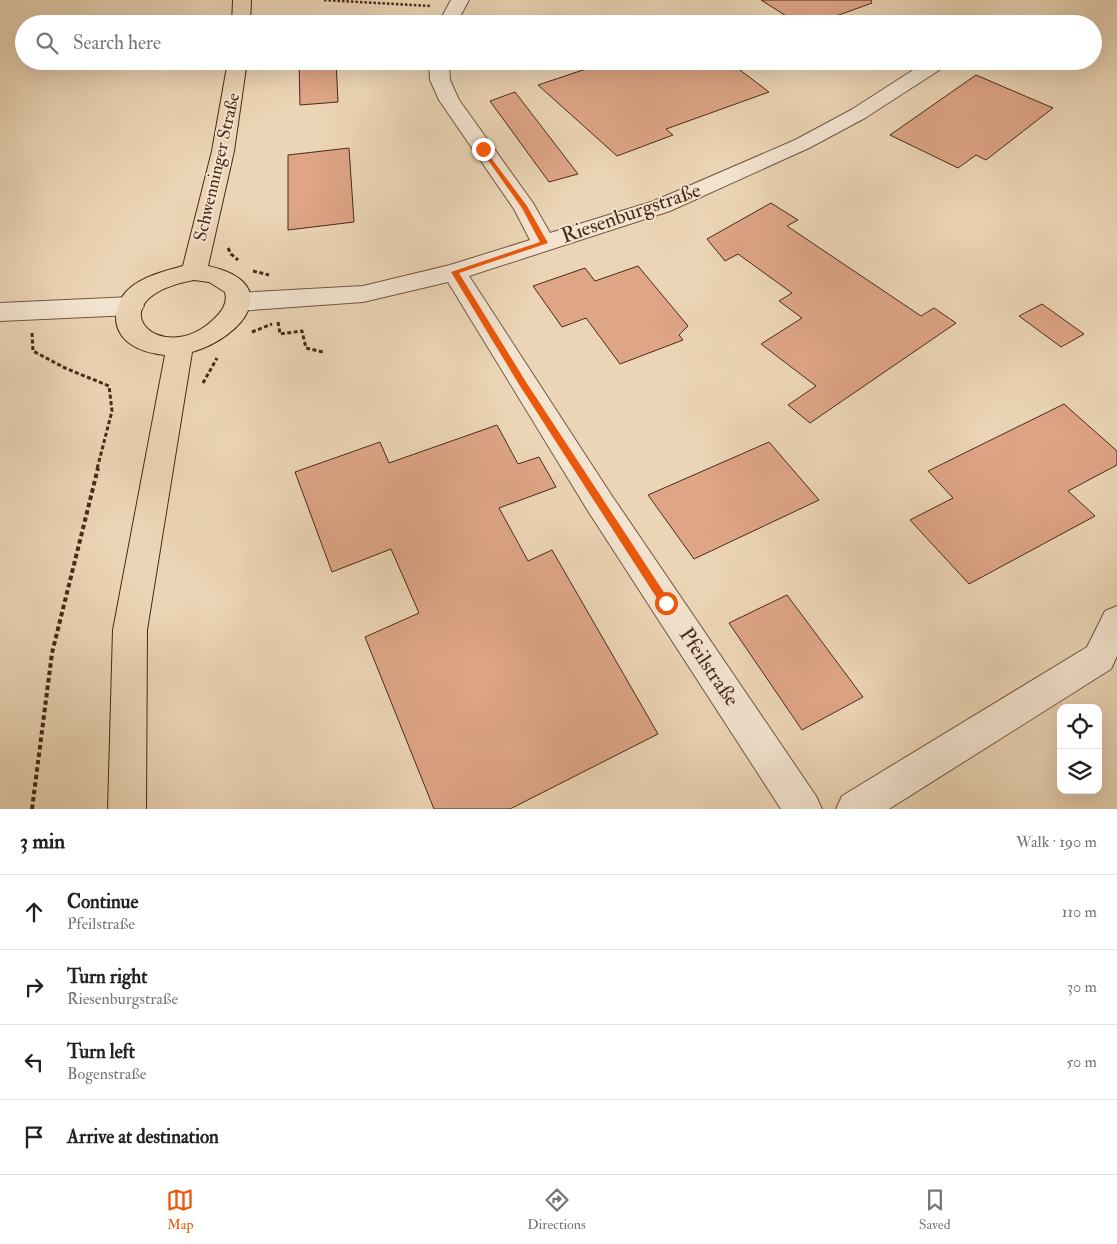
<!DOCTYPE html>
<meta charset="utf-8">
<style>
body{margin:0;font-family:"IM FELL Double Pica",serif;background:#f2f2f2;color:#222}
.controls{position:absolute;right:15px;bottom:15px;display:grid;overflow:hidden;border-radius:10px;box-shadow:0 5px 20px #0002}
.controls button{width:45px;height:45px;display:grid;place-items:center;padding:0;border:0;border-bottom:1px solid #e0e0e0;background:#fff;color:#222;font:25px sans-serif}
.stop{position:absolute;width:15px;height:15px;margin:-11px;border:4px solid #ea580c;border-radius:50%;background:#fff}
.stop.end{background:#ea580c;border-color:#fff;box-shadow:0 1px 5px #0008}
.list{margin:0;padding:0;list-style:none}
h2{display:flex;justify-content:space-between;align-items:center;height:65px;margin:0;padding:0 20px;font-size:21px}
h2 small{font-size:16px;font-weight:400;color:#767676}
.list li{display:grid;grid-template-columns:32px 1fr auto;gap:15px;align-items:center;box-sizing:border-box;height:75px;padding:0 20px;border-top:1px solid #e0e0e0}
.list b{display:block;font-size:19px;white-space:nowrap}
.list p{margin:0;font-size:16px;white-space:nowrap;color:#767676}
.list em{font-size:16px;font-style:normal;color:#767676}
.icon{flex:none;width:28px;height:28px;fill:none;stroke:currentColor;stroke-width:2;stroke-linecap:round;stroke-linejoin:round}
.map{position:relative;flex:none;width:1117px;height:809px;overflow:hidden}
.search{position:absolute;background:#fff;box-shadow:0 5px 20px #0002;left:15px;right:15px;top:15px;height:55px;display:flex;align-items:center;gap:12px;box-sizing:border-box;padding:0 18px;border-radius:28px;color:#767676;font-size:19px}
.sheet{height:365px;background:#fff}
nav{display:flex;justify-content:space-around;align-items:center;box-sizing:border-box;height:70px;border-top:1px solid #e0e0e0;background:#fff;font-size:14px;color:#767676}
nav a{display:grid;justify-items:center;gap:2px}
nav .on{color:#ea580c}
.map>svg:first-child{display:block}
.building{fill:#dea587;stroke:#472b19}
.lines{fill:none;stroke-linecap:round;stroke-linejoin:round}
.minor-casing{stroke:#705640;stroke-width:2}
.major-casing{stroke:#472b19;stroke-width:2}
.path-far2{stroke:#472b19;stroke-width:2.5;stroke-dasharray:2.5 2;stroke-linecap:butt}
.path-far1{stroke:#472b19;stroke-width:3;stroke-dasharray:4 2.5;stroke-linecap:butt}
.path{stroke:#472b19;stroke-width:4;stroke-dasharray:4.5 3;stroke-linecap:butt}
.minor{fill:#f3e4d0;fill-rule:evenodd}
.major{fill:#ecd5b6;fill-rule:evenodd}
.route{fill:#ea580c}
.labels{text-anchor:middle;dominant-baseline:central;stroke-width:4;stroke-linejoin:round;paint-order:stroke}
.far-street-label{font-size:18px;fill:#472b19;stroke:#f3e4d0}
.street-label{font-size:21px;fill:#472b19;stroke:#f3e4d0}
</style>
<div class="map">
<svg width="1117" height="809" viewBox="0 0 1117 809">
<rect width="100%" height="100%" fill="#ecd5b6"/>
<filter id="stains"><feTurbulence type="fractalNoise" baseFrequency=".004" numOctaves="4"/><feColorMatrix values="0 0 0 0 .2 0 0 0 0 .09 0 0 0 0 .02 0 0 0 .5 -.17"/></filter>
<radialGradient id="worn" r=".72"><stop offset=".6" stop-color="#630" stop-opacity="0"/><stop offset="1" stop-color="#630" stop-opacity=".3"/></radialGradient>
<path class="building" d="M 761,0 L 871,0 L 872,3 L 814,24 L 799,24 Z
M 299,61 L 336,61 L 338,102 L 300,105 Z
M 610,61 L 728,61 L 769,92 L 666,129 L 673,135 L 617,156 L 538,85 Z
M 976,75 L 1053,108 L 986,160 L 976,155 L 958,168 L 890,135 Z
M 515,92 L 578,174 L 549,182 L 490,101 Z
M 349,148 L 354,222 L 288,230 L 288,155 Z
M 771,203 L 798,220 L 787,226 L 921,316 L 934,308 L 956,323 L 810,423 L 788,405 L 816,386 L 761,344 L 802,318 L 779,301 L 792,293 L 738,254 L 725,261 L 707,239 Z
M 638,266 L 688,326 L 679,335 L 683,340 L 620,364 L 586,318 L 562,327 L 533,286 L 585,268 L 595,281 Z
M 1042,304 L 1084,334 L 1061,347 L 1019,316 Z
M 1064,404 L 1117,451 L 1117,465 L 1068,491 L 1095,516 L 969,584 L 910,520 L 953,498 L 928,471 Z
M 497,425 L 518,464 L 539,457 L 556,487 L 499,508 L 528,561 L 552,550 L 658,734 L 510,809 L 434,809 L 365,637 L 419,613 L 391,549 L 332,572 L 295,472 L 380,442 L 389,463 Z
M 769,442 L 819,500 L 694,559 L 648,495 Z
M 787,595 L 863,697 L 802,730 L 729,623 Z"/>
<g class="lines">
<g class="minor-casing">
<path id="minor" d="M 451,0 L 469,0 L 456,24 L 438,24 Z
M 429,61 L 449,61 L 450,80 L 459,100 L 533,203 L 550,233 L 654,201 L 795,140 L 851,110 L 927,61 L 949,61 L 947,65 L 865,118 L 809,148 L 670,211 L 469,276 L 610,493 L 816,796 L 822,809 L 781,809 L 588,511 L 448,282 L 363,302 L 238,311 L 229,308 L 226,302 L 229,296 L 238,293 L 363,286 L 450,265 L 530,240 L 514,209 L 439,100 L 430,80 Z
M 131,297 L 140,300 L 144,306 L 140,312 L 131,315 L 0,321 L 0,303 Z
M 1117,606 L 1117,656 L 1111,669 L 889,809 L 836,809 L 842,796 L 1087,647 L 1105,611 Z"/>
</g>
<g class="major-casing">
<path id="major" d="M 233,0 L 251,0 L 250,24 L 232,24 Z
M 228,61 L 247,61 L 234,151 L 208,266 C 285,283 244,337 192,352 L 147,630 L 146,809 L 108,809 L 113,630 L 165,355 C 154,354 141,351 132,345 C 110,331 112,304 130,288 C 144,276 165,271 183,266 L 212,151 ZM 194,280 L 209,282 L 225,292 C 228,303 222,311 214,319 C 160,371 91,299 194,280 Z"/>
</g>
<path class="path-far2" d="M 324,0 L 431,6"/>
<path class="path-far1" d="M 228,248 L 231,254 L 238,260
M 253,271 L 269,275
M 278,322 L 280,334 L 302,331 L 306,348 L 323,352
M 252,332 L 272,324
M 32,333 L 33,351 L 65,368 L 109,386 L 112,411 L 97,469
M 203,383 L 217,358"/>
<path class="path" d="M 32,809 L 52,653 L 98,468"/>
<use href="#minor" class="minor"/>
<use href="#major" class="major"/>
</g>
<path class="route" d="M 483,147 L 527,206 L 548,243 L 459,273 L 526,382 L 669,600 L 669,606 L 662,606 L 520,386 L 451,272 L 540,242 L 522,208 L 480,149 Z"/>
<g class="labels">
<g class="far-street-label">
<text transform="translate(217 167) rotate(-77)">Schwenninger Straße</text>
</g>
<g class="street-label">
<text transform="translate(631 213) rotate(-19)">Riesenburgstraße</text>
<text transform="translate(709 667) rotate(56)">Pfeilstraße</text>
</g>
</g>
<rect width="100%" height="100%" filter="url(#stains)"/>
<rect width="100%" height="100%" fill="url(#worn)"/>
</svg>
<div class="controls">
<button><svg class="icon" aria-label="locate" viewBox="0 0 24 24"><circle cx="12" cy="12" r="6"/><path d="M12 2v4M12 18v4M2 12h4M18 12h4"/></svg></button>
<button><svg class="icon" aria-label="layers" viewBox="0 0 24 24"><path d="M12 4l9 5-9 5-9-5zM3 14l9 5 9-5"/></svg></button>
</div>
<div class="stop" style="left:666px;top:603px"></div>
<div class="stop end" style="left:483px;top:149px"></div>
<div class="search"><svg class="icon" aria-label="search" viewBox="0 0 24 24"><circle cx="10" cy="10" r="6"/><path d="M15 15l6 6"/></svg>Search here</div>
</div>
<section class="sheet">
<h2>3 min<small>Walk · 190 m</small></h2>
<ul class="list">
<li><svg class="icon" aria-label="ahead" viewBox="0 0 24 24"><path d="M12 20V5M6 11l6-6 6 6"/></svg><div><b>Continue</b><p>Pfeilstraße</p></div><em>110 m</em></li>
<li><svg class="icon" aria-label="right" viewBox="0 0 24 24"><path d="M7 20v-9h11M14 6l5 5-5 5"/></svg><div><b>Turn right</b><p>Riesenburgstraße</p></div><em>30 m</em></li>
<li><svg class="icon" aria-label="left" viewBox="0 0 24 24"><path d="M17 20v-9H6M10 6l-5 5 5 5"/></svg><div><b>Turn left</b><p>Bogenstraße</p></div><em>50 m</em></li>
<li><svg class="icon" aria-label="arrive" viewBox="0 0 24 24"><path d="M6 21V4h12l-3 4 3 4H6"/></svg><div><b>Arrive at destination</b></div></li>
</ul>
</section>
<nav>
<a class="on"><svg class="icon" aria-label="map" viewBox="0 0 24 24"><path d="M3 6l6-2 6 2 6-2v14l-6 2-6-2-6 2zM9 4v14M15 6v14"/></svg>Map</a>
<a><svg class="icon" aria-label="directions" viewBox="0 0 24 24"><path d="M12 3l9 9-9 9-9-9zM9 14v-3h6M13 9l2 2-2 2"/></svg>Directions</a>
<a><svg class="icon" aria-label="saved" viewBox="0 0 24 24"><path d="M7 4h10v16l-5-4-5 4z"/></svg>Saved</a>
</nav>
